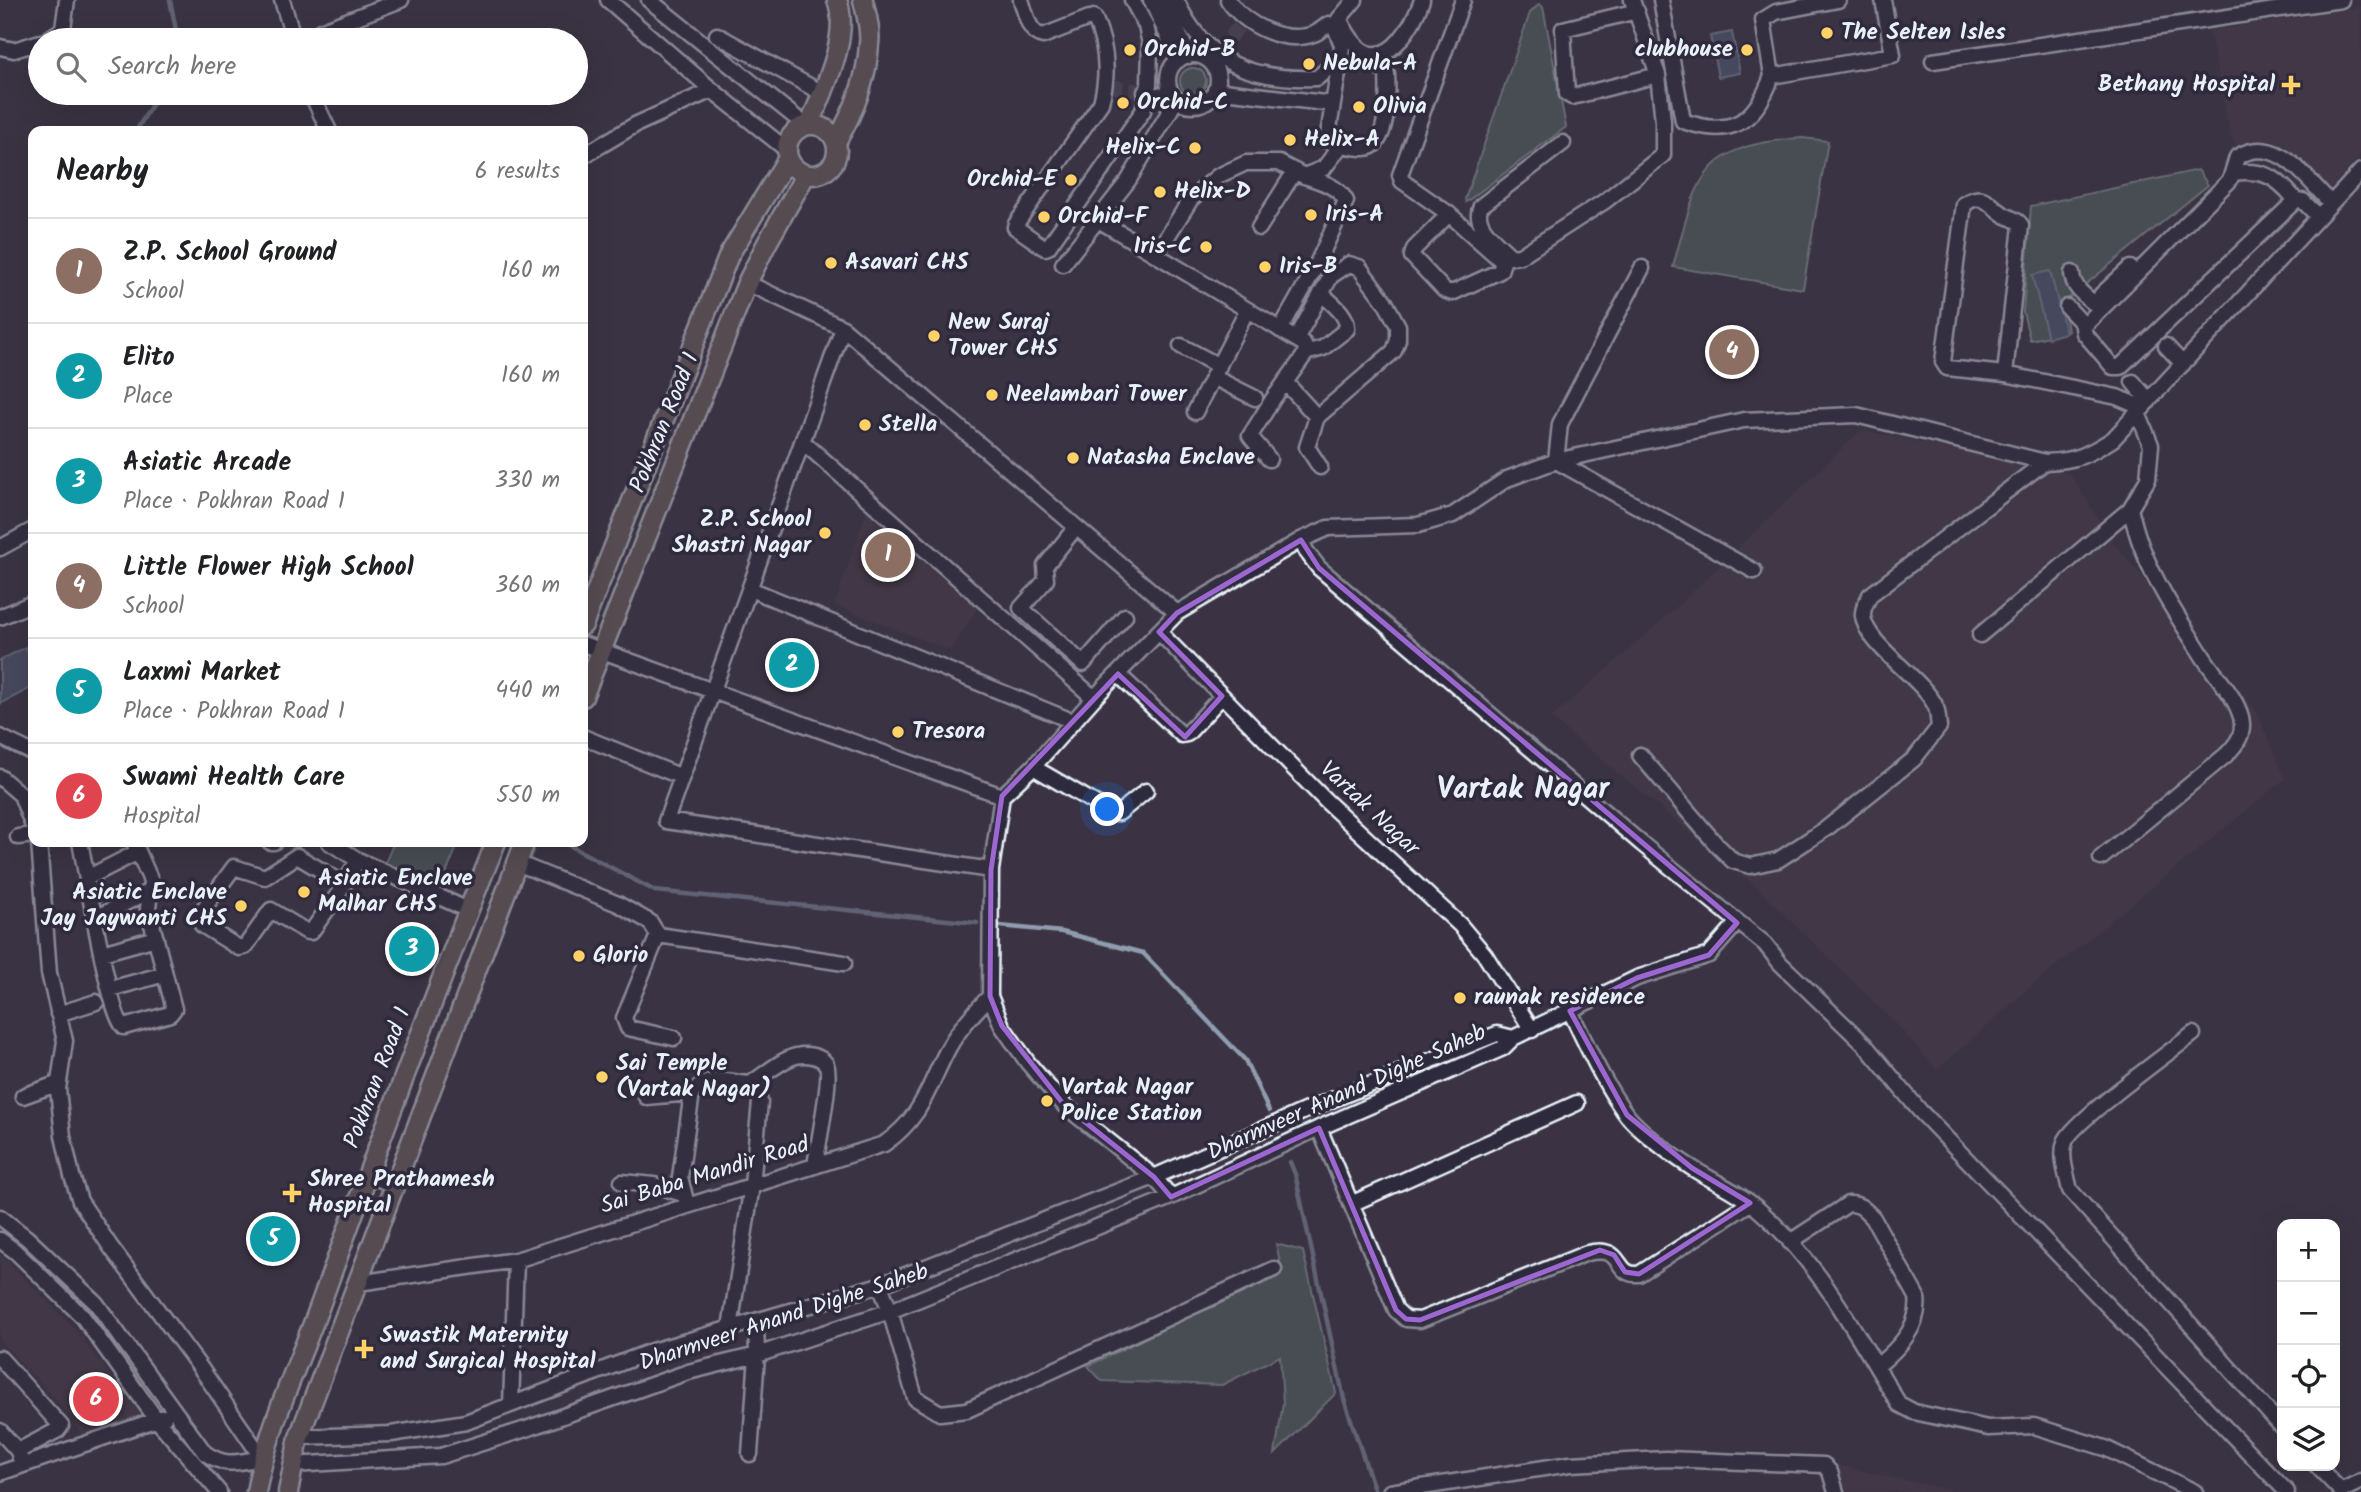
<!DOCTYPE html>
<meta charset="utf-8">
<style>
body{margin:0;font-family:Kalam,sans-serif;background:#f6f6f6;color:#202124}
.controls{position:absolute;right:21px;bottom:21px;display:grid;overflow:hidden;border-radius:14px;box-shadow:0 7px 28px #0002}
.controls button{width:63px;height:63px;display:grid;place-items:center;padding:0;border:0;border-bottom:2px solid #e0e0e0;background:#fff;color:#202124;font:35px sans-serif}
.you{position:absolute;left:1108px;top:810px;width:24px;height:24px;margin:-18px;border:5px solid #fff;border-radius:50%;background:#1a73e8;box-shadow:0 0 0 10px #1a73e833}
.badge{display:grid;place-items:center;width:46px;height:46px;border-radius:50%;background:#2563eb;color:#fff;font-size:23px;font-weight:700}
.pin{position:absolute;translate:-50% -50%;border:4px solid #fff;box-shadow:0 2px 7px #0006}
.list{margin:0;padding:0;list-style:none}
h2{display:flex;justify-content:space-between;align-items:center;height:91px;margin:0;padding:0 28px;font-size:30px}
h2 small{font-size:23px;font-weight:400;color:#757577}
.list li{display:grid;grid-template-columns:46px 1fr auto;gap:21px;align-items:center;box-sizing:border-box;height:105px;padding:0 28px;border-top:2px solid #e0e0e0}
.list b{display:block;font-size:26px;white-space:nowrap}
.list p{margin:0;font-size:23px;white-space:nowrap;color:#757577}
.list em{font-size:23px;font-style:normal;color:#757577}
.icon{flex:none;width:38px;height:38px;fill:none;stroke:currentColor;stroke-width:2;stroke-linecap:round;stroke-linejoin:round}
.map{position:relative;flex:none;width:2361px;height:1492px;overflow:hidden}
.search{position:absolute;background:#fff;box-shadow:0 7px 28px #0002;left:28px;top:28px;width:560px;height:77px;display:flex;align-items:center;gap:18px;box-sizing:border-box;padding:0 24px;border-radius:38px;color:#757577;font-size:26px}
.panel{position:absolute;background:#fff;box-shadow:0 7px 28px #0002;left:28px;top:126px;width:560px;height:721px;border-radius:14px}
.map>svg:first-child{display:block}
.built{fill:#493d4a}
.green{fill:#596d66;stroke:#a0afaf;stroke-width:2}
.water{fill:#54657e;stroke:#8f9daf;stroke-width:2}
.lines{fill:none;stroke-linecap:round;stroke-linejoin:round}
.stream{stroke:#8f9daf;stroke-width:4.5}
.minor-tunnel{stroke:#55505e;stroke-width:14;stroke-dasharray:14 7;stroke-linecap:butt}
.minor-casing{stroke:#e8f1f8;stroke-width:19}
.major-casing{stroke:#e8f1f8;stroke-width:23}
.minor{stroke:#2f2a3d;stroke-width:14}
.major{stroke:#766964;stroke-width:18}
.marked{fill:none;stroke:#9c67d0;stroke-width:5;stroke-linejoin:round}
.poi-dot{fill:#ffd166;stroke:#2f2a3d;stroke-width:2.5}
.labels{text-anchor:middle;dominant-baseline:central;stroke-width:7;stroke-linejoin:round;paint-order:stroke}
.poi-label{font-size:23px;font-weight:bold;fill:#e8f1f8;stroke:#2f2a3d;text-anchor:start}
.street-label{font-size:23px;fill:#e8f1f8;stroke:#2f2a3d}
.district-label{font-size:30px;font-weight:bold;fill:#e8f1f8;stroke:#2f2a3d}
</style>
<div class="map">
<svg width="2361" height="1492" viewBox="0 0 2361 1492">
<rect width="100%" height="100%" fill="#3b3343"/>
<filter id="ink" filterUnits="userSpaceOnUse"><feTurbulence type="fractalNoise" baseFrequency=".0143" numOctaves="2"/><feDisplacementMap in="SourceGraphic" scale="14" xChannelSelector="R" yChannelSelector="G"/><feConvolveMatrix kernelMatrix="1 2 1 2 8 2 1 2 1" color-interpolation-filters="sRGB"/></filter>
<g filter="url(#ink)">
<path class="built" d="M 2361,7 L 2361,155 L 2328,191 L 2295,155 L 2280,148 L 2238,147 L 2231,139 L 2209,31 Z
M 1861,430 L 2070,473 L 2112,541 L 2256,710 L 2285,779 L 2033,985 L 1937,1070 L 1896,1024 L 1756,887 L 1551,718 L 1671,612 Z
M 868,507 L 980,604 L 951,651 L 834,605 Z
M 0,1254 L 75,1329 L 141,1415 L 83,1436 L 58,1402 L 0,1341 Z
M 1818,1461 L 1958,1492 L 1829,1492 Z"/>
<path class="green" d="M 1539,4 L 1543,7 L 1566,127 L 1466,202 L 1465,199 L 1530,13 Z
M1180 81a13 13 0 1 1 26 0a13 13 0 1 1-26 0Z
M 1803,138 L 1828,141 L 1803,289 L 1673,267 C 1697,178 1699,144 1803,138 Z
M 2198,170 L 2208,185 L 2064,302 L 2068,332 L 2030,340 L 2023,312 L 2031,206 Z
M 394,842 L 459,842 L 441,886 L 385,863 Z
M 1276,1244 L 1303,1251 L 1336,1393 L 1275,1454 L 1283,1403 L 1280,1356 L 1222,1385 L 1102,1381 L 1088,1366 L 1282,1271 Z"/>
<path class="water" d="M 1732,32 L 1740,73 L 1718,77 L 1710,36 Z
M 2050,271 L 2066,333 L 2048,338 L 2032,275 Z
M 26,647 L 33,661 L 33,687 L 0,704 L 0,660 Z"/>
<g class="lines">
<path class="stream" d="M 170,0 L 178,40
M 136,131 L 159,93
M 563,842 L 655,891 L 977,923
M 1000,926 L 1062,932 L 1143,953 L 1245,1060 L 1269,1111
M 1290,1162 L 1295,1174 L 1344,1399 L 1375,1492"/>
<path class="minor-tunnel" d="M 1216,54 L 1242,23
M 1109,86 L 1145,92"/>
<g class="minor-casing">
<path id="minor" d="M 282,0 L 294,40
M 608,0 L 712,90 L 787,150
M 649,0 L 805,125
M 1021,0 C 1026,13 1028,33 1043,36 L 1089,18
M 1151,0 L 1179,60
M 1163,0 L 1189,56
M 1176,0 C 1205,64 1251,80 1317,78 L 1341,57 L 1342,45 L 1334,25 L 1329,24 C 1325,26 1320,31 1316,33 C 1285,46 1245,25 1228,0
M 1355,0 L 1339,19 C 1345,29 1351,43 1362,50 C 1390,69 1415,21 1422,0
M 1661,0 L 1683,121 C 1731,138 1755,123 1772,76 L 1893,55 L 1883,0
M 1637,11 L 1563,29 L 1567,94 L 1572,97 L 1658,75
M 1094,17 C 1107,45 1109,73 1101,103 L 1016,224 L 1015,227 L 1045,248 L 1048,247 L 1143,111 L 1149,84 L 1150,44 L 1146,26 L 1132,0
M 320,31 L 401,0
M 717,35 L 822,93
M 47,40 L 63,29 L 67,0
M 0,47 L 14,50 L 40,42
M1168 80a25 25 0 1 1 50 0a25 25 0 1 1-50 0Z
M 1933,61 L 2341,0
M 1772,76 L 1763,20 L 1776,12 L 1838,0
M 1215,90 L 1333,104 L 1327,141 C 1338,143 1353,149 1365,148 C 1389,147 1388,92 1387,74 L 1378,66 L 1340,61 L 1333,104
M 311,93 L 329,131
M 1563,143 L 1481,206 C 1471,225 1499,244 1511,257 L 1520,256 L 1605,201 L 1663,155 L 1663,121 L 1658,75 L 1632,0
M 583,156 L 635,125 L 712,90
M 2233,173 C 2261,169 2276,176 2293,197 L 2293,203 L 2120,367 L 2113,367 L 2084,333 L 2083,327 L 2230,180 L 2237,157 C 2276,133 2305,177 2330,202
M 2303,201 L 2318,216
M 1449,214 L 1414,249 L 1412,256 L 1444,290 L 1452,293 L 1500,271 L 1503,262 L 1449,214 L 1402,181 L 1400,175 L 1463,0
M 1097,219 L 1304,344 L 1306,349 L 1304,356 L 1273,399 L 1250,436 L 1269,459
M 1259,228 L 1295,171
M 1156,254 L 1191,199 L 1218,176 L 1246,163 L 1279,163 L 1304,176 L 1324,168 L 1342,144
M 1063,264 L 1128,181 L 1177,99 L 1145,92
M 2072,273 C 2073,291 2089,298 2101,309
M 747,283 L 843,328 L 1177,613
M 2101,295 L 2130,268
M 2067,307 L 2085,326
M 843,328 L 666,821 L 991,870 L 1002,796 L 1033,767 L 1094,698 L 1177,613 L 1301,540 L 1328,528 L 1418,525 L 1453,515 L 1507,479 L 1556,461 L 1744,420 L 1856,415 L 2045,462 C 2076,461 2088,455 2113,439 L 2361,171
M 1280,330 L 1315,268 L 1346,201 C 1338,186 1320,181 1304,176
M 1296,339 L 1331,276 L 1349,264 L 1359,267 L 1385,302 L 1398,326 L 1398,340 L 1394,351 L 1317,417 L 1307,447 L 1320,467
M 1181,346 L 1219,366
M 2166,346 L 2183,364
M 1305,353 L 1323,348 L 1347,329 C 1348,314 1331,303 1321,293
M 2005,374 L 2021,225 C 2016,218 2010,219 2003,214 C 1988,204 1984,191 1964,204 L 1943,362 L 1947,368 L 2005,374 L 2117,397 L 2143,408
M 1213,377 L 1255,398
M 1285,382 L 1317,417
M 2133,382 L 2149,401
M 1195,412 L 1247,310
M 803,442 L 1094,698
M 1556,461 L 1754,571
M 1556,461 L 1560,424 L 1642,268
M 1076,527 L 1045,566 L 1046,580 L 1021,608 L 1083,664 L 1125,616
M 1301,540 L 1306,551 L 1319,568 L 1642,844 L 1765,944 L 1780,963 L 1865,1045 L 1920,1111 L 2287,1492
M 0,548 L 33,530
M 750,589 L 1072,721
M 0,617 L 33,603
M 1159,632 L 1326,801 L 1460,925 L 1485,955 L 1532,1030
M 1980,635 L 2130,509 L 2148,479 L 2151,445 L 2138,413
M 583,644 L 1002,796
M 1118,674 L 1182,735 L 1187,734 L 1222,696
M 0,737 L 33,753
M 583,737 L 682,777
M 1640,755 L 1716,844 L 1733,861 L 1750,866 L 1778,860 L 1827,828 L 1914,759 L 1939,727 C 1938,720 1938,711 1935,705 C 1921,677 1866,645 1863,616 C 1862,608 1867,602 1870,595 L 2045,462
M 1033,767 L 1112,813 L 1119,813 L 1146,791
M 0,777 L 21,795 L 33,826
M 18,837 L 33,835
M 80,842 C 86,870 109,1016 124,1027 L 170,1014 L 174,1009 L 148,909 L 151,881 L 134,842
M 270,842 L 274,842
M 329,842 L 358,860 L 468,910
M 2101,858 L 2226,755 C 2237,744 2245,734 2241,717 C 2235,695 2216,677 2204,658 C 2182,623 2158,589 2143,550 C 2137,537 2134,522 2130,509
M 517,863 L 618,904 L 650,922 L 658,935 L 844,963
M 991,870 L 990,996 L 1002,1026 L 1028,1063 L 1065,1106 L 1154,1177 L 1171,1197
M 87,878 L 138,852
M 344,884 L 297,856 L 265,877 L 234,867 L 199,915 L 202,925 L 239,948 L 245,947 L 271,910 L 307,932 L 311,932 L 337,896 L 358,860
M 95,918 L 150,891
M 658,935 L 624,1018 L 628,1028 L 674,1038
M 102,953 L 156,938
M 110,989 L 165,974
M 1570,1011 C 1587,1045 1603,1083 1626,1114 C 1639,1131 1673,1156 1692,1168 C 1714,1182 1739,1192 1759,1210 C 1821,1264 1857,1336 1899,1404 L 1914,1412 L 1988,1428 L 2034,1426 L 2105,1448 L 2195,1492
M 58,1014 L 96,1002
M 2193,1034 C 2171,1051 2071,1123 2065,1142 C 2060,1157 2067,1176 2070,1190 L 2282,1427
M 750,1084 C 764,1075 781,1060 796,1056 C 806,1054 820,1055 826,1064 C 833,1074 817,1149 815,1166
M 23,1096 L 59,1083
M 646,1097 L 692,1093
M 1319,1128 L 1396,1310 L 1406,1319 L 1420,1320 L 1587,1253 C 1626,1244 1612,1276 1639,1274 L 1750,1203
M 368,1174 L 395,1186
M 622,1182 L 654,1185 L 683,1194
M 1351,1204 L 1577,1103
M 687,1205 L 680,1177 L 692,1093 C 711,1074 724,1082 750,1084 L 758,1094 L 760,1102 L 752,1185 L 730,1328
M 0,1217 L 27,1238 L 96,1303 L 205,1453 C 227,1468 237,1462 262,1458 L 202,1370 L 110,1246 L 80,1201 L 72,1176 L 63,1136 L 58,1089 L 65,1041 L 49,973 L 39,842
M 0,1240 L 15,1251 L 83,1317 L 157,1420 L 219,1492
M 1790,1242 L 1848,1204 C 1860,1203 1865,1210 1873,1218 L 1917,1297 C 1921,1326 1898,1349 1877,1366
M 358,1283 L 516,1260 L 884,1144 C 924,1116 928,1086 949,1047 C 960,1027 975,1012 990,996
M 880,1285 L 890,1311 L 915,1398 L 940,1413 L 967,1410 L 1274,1269
M 0,1358 L 61,1426 L 58,1430 L 18,1451
M 511,1405 L 516,1260
M 0,1431 L 18,1451 L 20,1458
M 299,1437 L 391,1434 L 466,1422 L 652,1351 L 880,1285 L 1154,1177 L 1309,1109 L 1497,1034 L 1513,1038
M 750,1454 L 757,1355 L 756,1321
M 293,1465 L 441,1456 L 526,1429 L 688,1372 L 757,1355 L 890,1311 L 1171,1197 L 1319,1128 L 1503,1048 L 1513,1038 L 1637,978 L 1709,955 L 1737,923
M 2317,1466 L 2341,1491 L 2361,1481
M 0,1473 L 164,1417
M 1390,1492 L 1570,1464 L 1666,1459 L 1824,1465 L 1830,1472 L 1836,1492"/>
</g>
<g class="major-casing">
<path id="major" d="M 810,124 C 823,90 851,37 837,0
M787 150a25 25 0 1 1 50 0a25 25 0 1 1-50 0Z
M 836,142 C 854,112 867,79 869,44 C 871,30 866,13 863,0
M 583,625 L 729,255 L 788,158
M 583,697 L 747,283 L 767,243 L 806,174
M 256,1492 C 268,1425 300,1362 323,1297 C 378,1145 435,992 496,842
M 288,1492 L 299,1437 L 525,842"/>
</g>
<use href="#minor" class="minor"/>
<use href="#major" class="major"/>
</g>
</g>
<path d="M0 0H2361V1492H0ZM 1301,540 L 1319,568 L 1737,923 L 1709,955 L 1637,978 L 1570,1011 L 1627,1115 L 1692,1168 L 1750,1203 L 1639,1274 L 1625,1272 L 1614,1255 L 1600,1250 L 1420,1320 L 1406,1319 L 1396,1310 L 1319,1128 L 1171,1197 L 1154,1177 L 1065,1106 L 1002,1026 L 990,996 L 991,870 L 1002,796 L 1118,674 L 1185,737 L 1222,696 L 1159,632 L 1177,613 Z" fill="#3b3343" fill-opacity=".55" fill-rule="evenodd"/>
<path class="marked" d="M 1301,540 L 1319,568 L 1737,923 L 1709,955 L 1637,978 L 1570,1011 L 1627,1115 L 1692,1168 L 1750,1203 L 1639,1274 L 1625,1272 L 1614,1255 L 1600,1250 L 1420,1320 L 1406,1319 L 1396,1310 L 1319,1128 L 1171,1197 L 1154,1177 L 1065,1106 L 1002,1026 L 990,996 L 991,870 L 1002,796 L 1118,674 L 1185,737 L 1222,696 L 1159,632 L 1177,613 Z"/>
<g class="poi-dot">
<circle cx="1827" cy="33" r="7"/>
<circle cx="1130" cy="50" r="7"/>
<circle cx="1747" cy="50" r="7"/>
<circle cx="1309" cy="64" r="7"/>
<path d="M2287.5 74.5h7v7h7v7h-7v7h-7v-7h-7v-7h7z"/>
<circle cx="1123" cy="103" r="7"/>
<circle cx="1359" cy="107" r="7"/>
<circle cx="1290" cy="140" r="7"/>
<circle cx="1195" cy="148" r="7"/>
<circle cx="1071" cy="180" r="7"/>
<circle cx="1160" cy="192" r="7"/>
<circle cx="1311" cy="215" r="7"/>
<circle cx="1044" cy="217" r="7"/>
<circle cx="1206" cy="247" r="7"/>
<circle cx="831" cy="263" r="7"/>
<circle cx="1265" cy="267" r="7"/>
<circle cx="934" cy="336" r="7"/>
<circle cx="992" cy="395" r="7"/>
<circle cx="865" cy="425" r="7"/>
<circle cx="1073" cy="458" r="7"/>
<circle cx="825" cy="533" r="7"/>
<circle cx="898" cy="732" r="7"/>
<circle cx="304" cy="892" r="7"/>
<circle cx="241" cy="906" r="7"/>
<circle cx="579" cy="956" r="7"/>
<circle cx="1460" cy="998" r="7"/>
<circle cx="602" cy="1077" r="7"/>
<circle cx="1047" cy="1101" r="7"/>
<path d="M288.5 1182.5h7v7h7v7h-7v7h-7v-7h-7v-7h7z"/>
<path d="M360.5 1338.5h7v7h7v7h-7v7h-7v-7h-7v-7h7z"/>
</g>
<g class="labels">
<g class="poi-label">
<text x="1841" y="33">The Selten Isles</text>
<text x="1144" y="50">Orchid-B</text>
<text x="1733" y="50" text-anchor="end">clubhouse</text>
<text x="1323" y="64">Nebula-A</text>
<text x="2275" y="85" text-anchor="end">Bethany Hospital</text>
<text x="1137" y="103">Orchid-C</text>
<text x="1373" y="107">Olivia</text>
<text x="1304" y="140">Helix-A</text>
<text x="1181" y="148" text-anchor="end">Helix-C</text>
<text x="1057" y="180" text-anchor="end">Orchid-E</text>
<text x="1174" y="192">Helix-D</text>
<text x="1325" y="215">Iris-A</text>
<text x="1058" y="217">Orchid-F</text>
<text x="1192" y="247" text-anchor="end">Iris-C</text>
<text x="845" y="263">Asavari CHS</text>
<text x="1279" y="267">Iris-B</text>
<text x="948" y="323">New Suraj<tspan x="948" dy="26">Tower CHS</tspan></text>
<text x="1006" y="395">Neelambari Tower</text>
<text x="879" y="425">Stella</text>
<text x="1087" y="458">Natasha Enclave</text>
<text x="811" y="520" text-anchor="end">Z.P. School<tspan x="811" dy="26">Shastri Nagar</tspan></text>
<text x="912" y="732">Tresora</text>
<text x="318" y="879">Asiatic Enclave<tspan x="318" dy="26">Malhar CHS</tspan></text>
<text x="227" y="893" text-anchor="end">Asiatic Enclave<tspan x="227" dy="26">Jay Jaywanti CHS</tspan></text>
<text x="593" y="956">Glorio</text>
<text x="1474" y="998">raunak residence</text>
<text x="616" y="1064">Sai Temple<tspan x="616" dy="26">(Vartak Nagar)</tspan></text>
<text x="1061" y="1088">Vartak Nagar<tspan x="1061" dy="26">Police Station</tspan></text>
<text x="308" y="1180">Shree Prathamesh<tspan x="308" dy="26">Hospital</tspan></text>
<text x="380" y="1336">Swastik Maternity<tspan x="380" dy="26">and Surgical Hospital</tspan></text>
</g>
<g class="street-label">
<text transform="translate(665 423) rotate(-68)">Pokhran Road 1</text>
<text transform="translate(1369 809) rotate(43)">Vartak Nagar</text>
<text transform="translate(378 1078) rotate(-69)">Pokhran Road 1</text>
<text transform="translate(1347 1093) rotate(-24)">Dharmveer Anand Dighe Saheb</text>
<text transform="translate(705 1176) rotate(-17)">Sai Baba Mandir Road</text>
<text transform="translate(784 1318) rotate(-18)">Dharmveer Anand Dighe Saheb</text>
</g>
<g class="district-label">
<text x="1523" y="790">Vartak Nagar</text>
</g>
</g>
</svg>
<div class="controls">
<button>+</button>
<button>−</button>
<button><svg class="icon" aria-label="locate" viewBox="0 0 24 24"><circle cx="12" cy="12" r="6"/><path d="M12 2v4M12 18v4M2 12h4M18 12h4"/></svg></button>
<button><svg class="icon" aria-label="layers" viewBox="0 0 24 24"><path d="M12 4l9 5-9 5-9-5zM3 14l9 5 9-5"/></svg></button>
</div>
<div class="you"></div>
<div class="pin badge" style="left:888px;top:555px;background:#8d6e63">1</div>
<div class="pin badge" style="left:792px;top:665px;background:#0f9aa8">2</div>
<div class="pin badge" style="left:412px;top:949px;background:#0f9aa8">3</div>
<div class="pin badge" style="left:1732px;top:352px;background:#8d6e63">4</div>
<div class="pin badge" style="left:273px;top:1239px;background:#0f9aa8">5</div>
<div class="pin badge" style="left:96px;top:1399px;background:#e0444e">6</div>
<div class="search"><svg class="icon" aria-label="search" viewBox="0 0 24 24"><circle cx="10" cy="10" r="6"/><path d="M15 15l6 6"/></svg>Search here</div>
<section class="panel">
<h2>Nearby<small>6 results</small></h2>
<ul class="list">
<li><span class="badge" style="background:#8d6e63">1</span><div><b>Z.P. School Ground</b><p>School</p></div><em>160 m</em></li>
<li><span class="badge" style="background:#0f9aa8">2</span><div><b>Elito</b><p>Place</p></div><em>160 m</em></li>
<li><span class="badge" style="background:#0f9aa8">3</span><div><b>Asiatic Arcade</b><p>Place · Pokhran Road 1</p></div><em>330 m</em></li>
<li><span class="badge" style="background:#8d6e63">4</span><div><b>Little Flower High School</b><p>School</p></div><em>360 m</em></li>
<li><span class="badge" style="background:#0f9aa8">5</span><div><b>Laxmi Market</b><p>Place · Pokhran Road 1</p></div><em>440 m</em></li>
<li><span class="badge" style="background:#e0444e">6</span><div><b>Swami Health Care</b><p>Hospital</p></div><em>550 m</em></li>
</ul>
</section>
</div>
